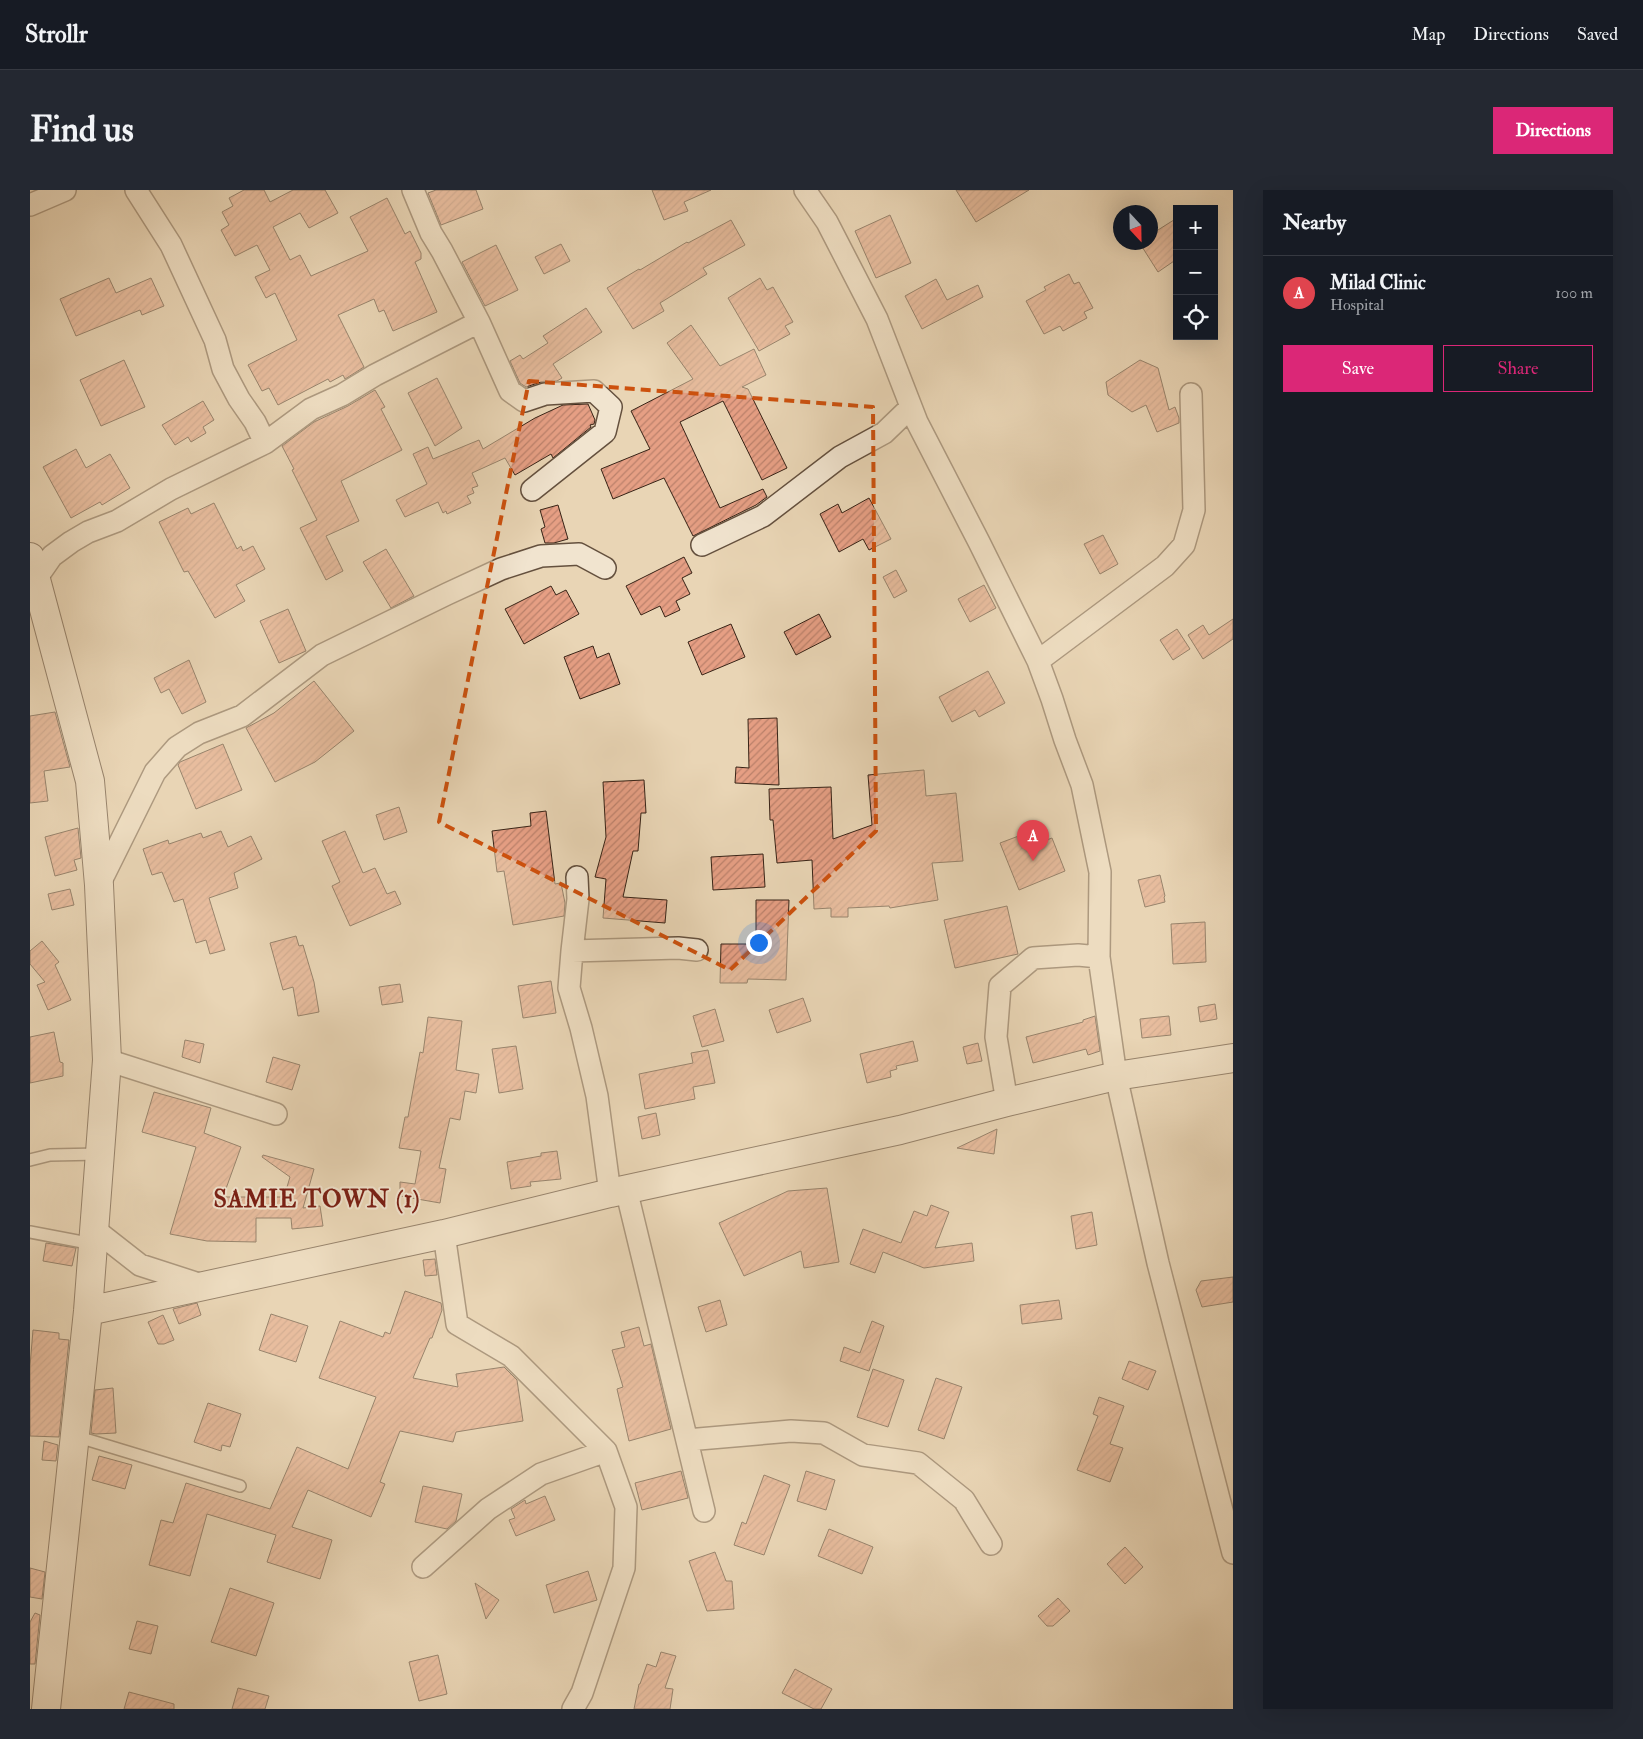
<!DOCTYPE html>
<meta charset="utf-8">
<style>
body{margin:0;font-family:"IM FELL Double Pica",serif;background:#242831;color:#f1f3f6}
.controls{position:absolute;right:15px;top:15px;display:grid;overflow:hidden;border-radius:0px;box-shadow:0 5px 20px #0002}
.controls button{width:45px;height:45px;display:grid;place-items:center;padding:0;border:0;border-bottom:1px solid #363941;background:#171b24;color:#f1f3f6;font:25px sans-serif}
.compass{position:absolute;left:1083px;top:15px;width:45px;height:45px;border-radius:50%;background:#171b24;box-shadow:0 5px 20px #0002;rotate:158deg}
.you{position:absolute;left:728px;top:752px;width:18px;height:18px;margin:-12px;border:4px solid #fff;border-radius:50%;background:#1a73e8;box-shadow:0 0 0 8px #1a73e833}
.badge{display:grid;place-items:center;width:32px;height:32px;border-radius:50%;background:#db2777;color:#fff;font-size:16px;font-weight:700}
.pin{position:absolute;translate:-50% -41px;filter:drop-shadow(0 1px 2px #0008)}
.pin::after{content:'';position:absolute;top:26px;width:18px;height:15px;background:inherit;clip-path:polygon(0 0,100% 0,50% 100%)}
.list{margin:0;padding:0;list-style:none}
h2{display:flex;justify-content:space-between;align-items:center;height:65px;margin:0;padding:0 20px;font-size:21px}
h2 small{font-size:16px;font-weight:400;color:#9ea1a6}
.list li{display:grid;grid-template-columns:32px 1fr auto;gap:15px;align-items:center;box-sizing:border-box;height:75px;padding:0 20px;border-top:1px solid #363941}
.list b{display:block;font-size:19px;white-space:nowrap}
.list p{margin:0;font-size:16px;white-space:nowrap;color:#9ea1a6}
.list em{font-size:16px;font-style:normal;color:#9ea1a6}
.actions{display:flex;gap:10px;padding:15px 20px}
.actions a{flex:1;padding:11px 0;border:1px solid #db2777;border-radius:0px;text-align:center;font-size:18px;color:#db2777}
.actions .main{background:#db2777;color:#fff}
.icon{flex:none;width:28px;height:28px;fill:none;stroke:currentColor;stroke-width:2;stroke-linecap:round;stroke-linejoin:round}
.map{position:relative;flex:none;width:1203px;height:1519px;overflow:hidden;border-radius:0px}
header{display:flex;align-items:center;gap:30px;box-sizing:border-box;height:70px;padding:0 25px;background:#171b24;border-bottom:1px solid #363941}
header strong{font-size:24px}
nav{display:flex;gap:28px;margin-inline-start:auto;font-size:18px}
.intro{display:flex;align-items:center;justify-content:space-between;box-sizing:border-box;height:120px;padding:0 30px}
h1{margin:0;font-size:35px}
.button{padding:12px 22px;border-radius:0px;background:#db2777;color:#fff;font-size:18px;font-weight:700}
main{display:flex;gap:30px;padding:0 30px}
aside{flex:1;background:#171b24;border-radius:0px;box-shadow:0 5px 20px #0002}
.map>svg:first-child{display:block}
.building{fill:url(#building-hatch);stroke:#372316}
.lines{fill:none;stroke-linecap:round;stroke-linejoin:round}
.lane-casing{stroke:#64503e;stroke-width:14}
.street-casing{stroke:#64503e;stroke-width:24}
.secondary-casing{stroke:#372316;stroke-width:30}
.lane{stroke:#f1e4cf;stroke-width:11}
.street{stroke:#f1e4cf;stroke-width:21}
.secondary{stroke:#f1e4cf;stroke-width:28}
.marked{fill:none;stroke:#cd510e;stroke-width:4;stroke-dasharray:10 6;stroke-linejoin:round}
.labels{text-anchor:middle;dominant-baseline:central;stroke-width:4;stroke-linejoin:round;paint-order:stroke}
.district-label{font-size:24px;font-weight:bold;letter-spacing:1px;fill:#7a1f14;stroke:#f1e4cf}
</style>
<header>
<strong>Strollr</strong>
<nav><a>Map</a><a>Directions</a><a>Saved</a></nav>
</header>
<div class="intro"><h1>Find us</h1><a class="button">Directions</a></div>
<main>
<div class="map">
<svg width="1203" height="1519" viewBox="0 0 1203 1519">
<defs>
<pattern id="building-hatch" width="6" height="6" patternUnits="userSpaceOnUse" patternTransform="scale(1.25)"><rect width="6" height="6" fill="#e69f84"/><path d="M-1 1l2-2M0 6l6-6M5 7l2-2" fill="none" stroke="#bb816b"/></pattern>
</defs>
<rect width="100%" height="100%" fill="#e9d5b5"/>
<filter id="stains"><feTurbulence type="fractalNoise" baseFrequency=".004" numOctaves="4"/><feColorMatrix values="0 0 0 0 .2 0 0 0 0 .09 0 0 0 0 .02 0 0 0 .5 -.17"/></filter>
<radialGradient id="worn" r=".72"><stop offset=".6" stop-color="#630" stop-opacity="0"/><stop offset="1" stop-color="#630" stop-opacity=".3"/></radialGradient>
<path class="building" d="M 214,0 L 234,0 L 240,12 L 263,0 L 295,0 L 308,23 L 279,38 L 270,23 L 243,37 L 260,70 L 270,65 L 281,86 L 338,61 L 320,27 L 357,8 L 375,44 L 380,41 L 391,63 L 391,69 L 385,72 L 407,122 L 363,141 L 354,120 L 349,122 L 344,109 L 308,125 L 334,177 L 315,189 L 313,185 L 300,192 L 298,189 L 248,215 L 239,198 L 232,201 L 218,175 L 267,150 L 245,103 L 236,108 L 225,87 L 240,80 L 227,55 L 205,66 L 191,40 L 199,35 L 192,22 L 203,16 L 199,8 Z
M 406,0 L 446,0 L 453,19 L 411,35 L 398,3 Z
M 622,0 L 681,0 L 654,12 L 658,21 L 634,30 Z
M 926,0 L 999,0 L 946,32 Z
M 860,25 L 881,73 L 846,88 L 825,41 Z
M 1147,28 L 1147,69 L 1128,82 L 1109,52 L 1120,52 L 1120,45 Z
M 701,30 L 715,55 L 673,78 L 677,84 L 630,113 L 634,121 L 603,139 L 577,98 L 609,79 L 610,80 L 657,52 L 658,53 Z
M 531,54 L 540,71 L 514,84 L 505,67 Z
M 466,55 L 488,100 L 455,116 L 432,72 Z
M 1039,84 L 1044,94 L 1049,92 L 1063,118 L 1054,122 L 1057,128 L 1033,141 L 1030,136 L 1014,144 L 996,111 L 1016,100 L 1014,97 Z
M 79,88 L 86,103 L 121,88 L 134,116 L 112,125 L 110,120 L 46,146 L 30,109 Z
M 730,88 L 737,100 L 743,97 L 763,132 L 755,136 L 760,144 L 729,161 L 698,108 Z
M 906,89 L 917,110 L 948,95 L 953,107 L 892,139 L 875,106 Z
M 556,118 L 572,142 L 523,174 L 532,188 L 527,191 L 511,192 L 496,197 L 490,193 L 480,171 L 490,165 L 493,169 L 518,153 L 513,146 Z
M 661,135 L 690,176 L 724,159 L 736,185 L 712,197 L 718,199 L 757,278 L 732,290 L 693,211 L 650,232 L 690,318 L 733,299 L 737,307 L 726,315 L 663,346 L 634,288 L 583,309 L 571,279 L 620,259 L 601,221 L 663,189 L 637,153 Z
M 94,170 L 115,217 L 71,236 L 50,190 Z
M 1110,170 L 1128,178 L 1139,220 L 1145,217 L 1149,228 L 1149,233 L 1127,242 L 1116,215 L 1102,222 L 1078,205 L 1076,192 Z
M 407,188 L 432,238 L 405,256 L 378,203 Z
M 345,200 L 355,217 L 351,219 L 372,260 L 311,291 L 329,331 L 296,346 L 313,381 L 296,390 L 270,338 L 287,330 L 262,280 L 264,279 L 252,256 L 284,232 L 318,216 Z
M 173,211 L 184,230 L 173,237 L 176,243 L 161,252 L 158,247 L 145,255 L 132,235 Z
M 558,214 L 565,230 L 564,234 L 560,235 L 561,237 L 523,268 L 521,264 L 485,285 L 475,268 L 442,283 L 448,296 L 442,298 L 444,303 L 437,306 L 441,313 L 417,324 L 416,321 L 413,323 L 408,312 L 375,327 L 366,310 L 397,294 L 383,264 L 398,257 L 403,269 L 449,250 L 453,259 L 505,228 L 533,215 Z
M 46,259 L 56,278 L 80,264 L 100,298 L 72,315 L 70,312 L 41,328 L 13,277 Z
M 839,308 L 861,349 L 839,360 L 833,349 L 809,362 L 790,324 L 808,314 L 812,323 Z
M 184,313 L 207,359 L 211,356 L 213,361 L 223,356 L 235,379 L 206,395 L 215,411 L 185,428 L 158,381 L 154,382 L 129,332 L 158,318 L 161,324 Z
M 528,315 L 538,349 L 524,353 L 515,353 L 511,339 L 515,337 L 510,320 Z
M 1073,345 L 1088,374 L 1070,384 L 1054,354 Z
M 356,359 L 384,406 L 361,418 L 333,372 Z
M 654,367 L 662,383 L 652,388 L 660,404 L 646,411 L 650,420 L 635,427 L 630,416 L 611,425 L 596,396 Z
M 866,380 L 877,401 L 864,408 L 853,387 Z
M 954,395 L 966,418 L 940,432 L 928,409 Z
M 521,396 L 526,405 L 536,400 L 549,424 L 494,454 L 475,419 Z
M 258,419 L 276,461 L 249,473 L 230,431 Z
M 789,424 L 801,447 L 766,465 L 754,442 Z
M 1203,429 L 1203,449 L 1173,469 L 1158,445 L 1173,435 L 1179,445 Z
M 701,434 L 715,467 L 672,485 L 658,452 Z
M 1147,439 L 1160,459 L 1143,470 L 1130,450 Z
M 563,456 L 567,468 L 579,463 L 590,494 L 550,509 L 534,467 Z
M 159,470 L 176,512 L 152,524 L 139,499 L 131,503 L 124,488 Z
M 958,481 L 975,513 L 949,527 L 945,520 L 922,532 L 909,507 Z
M 284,491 L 324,541 L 285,572 L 245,592 L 216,538 L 244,523 Z
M 25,522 L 40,577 L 14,581 L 18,611 L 0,613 L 0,526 Z
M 747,528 L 749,595 L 705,593 L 706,577 L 719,578 L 718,529 Z
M 193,554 L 212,600 L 166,619 L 148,575 L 150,572 Z
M 894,580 L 896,606 L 926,603 L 933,671 L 902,673 L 908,710 L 860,718 L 859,716 L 818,718 L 818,727 L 801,727 L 801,718 L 784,719 L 782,670 L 747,673 L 743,630 L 740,630 L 739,599 L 801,597 L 803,649 L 842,635 L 838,585 Z
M 614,590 L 616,623 L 611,623 L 608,661 L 603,661 L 593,707 L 637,710 L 635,733 L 573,728 L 576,689 L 565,687 L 576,647 L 573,592 Z
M 369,617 L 377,642 L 354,650 L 346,625 Z
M 516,621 L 525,694 L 531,693 L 535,713 L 534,726 L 483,735 L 474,681 L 467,682 L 462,641 L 501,636 L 500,623 Z
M 48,638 L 51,668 L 44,670 L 47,680 L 25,686 L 15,647 Z
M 191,641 L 198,657 L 221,646 L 232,669 L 204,683 L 208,698 L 179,708 L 195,760 L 180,764 L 176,750 L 166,753 L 153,709 L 144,712 L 132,682 L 122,685 L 113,659 L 138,650 L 139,654 L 171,643 L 173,648 Z
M 315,641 L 333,683 L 345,678 L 357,704 L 365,701 L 371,714 L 320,736 L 302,696 L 310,692 L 292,651 Z
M 994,644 L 999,657 L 1022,648 L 1035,681 L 989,700 L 970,653 Z
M 733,664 L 735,697 L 683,700 L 681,667 Z
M 1130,685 L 1135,706 L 1134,707 L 1135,712 L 1115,717 L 1108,690 Z
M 40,699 L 44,715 L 22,720 L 18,704 Z
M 726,710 L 759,710 L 756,790 L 718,789 L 717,793 L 690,793 L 691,754 L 726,754 Z
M 977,716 L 988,764 L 925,778 L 914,730 Z
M 1175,732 L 1176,772 L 1143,774 L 1141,734 Z
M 266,746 L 269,756 L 273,755 L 284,792 L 289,822 L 268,826 L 263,797 L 253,800 L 240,753 Z
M 12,751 L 29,772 L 25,775 L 41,810 L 18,820 L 7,795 L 15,792 L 0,774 L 0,761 Z
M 521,791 L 526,823 L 493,828 L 488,796 Z
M 370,794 L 373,812 L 352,815 L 349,797 Z
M 773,808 L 781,831 L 747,843 L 739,820 Z
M 1185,814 L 1187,829 L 1170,832 L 1168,817 Z
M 685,819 L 694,851 L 672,857 L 663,826 Z
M 1065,826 L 1070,861 L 1058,865 L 1056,859 L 1003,873 L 996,847 L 1053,832 L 1053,830 Z
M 1139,826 L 1141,845 L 1112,848 L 1110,829 Z
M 398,827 L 432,831 L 426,880 L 449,884 L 446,903 L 435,901 L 430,930 L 420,928 L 409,978 L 416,979 L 410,1013 L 370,1006 L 370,992 L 385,994 L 391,961 L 369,958 L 375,927 L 378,927 L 390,862 L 393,863 Z
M 24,842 L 30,872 L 33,873 L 33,886 L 0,893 L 0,847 Z
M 155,850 L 174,854 L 170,873 L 152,867 Z
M 883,851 L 888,871 L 866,876 L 867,879 L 860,881 L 861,887 L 837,893 L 830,864 Z
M 948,853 L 952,871 L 937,874 L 933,857 Z
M 486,856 L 493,899 L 469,903 L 462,859 Z
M 678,860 L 685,893 L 663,897 L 665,909 L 615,919 L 609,884 L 663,873 L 661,863 Z
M 243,867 L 270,875 L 262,900 L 236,892 Z
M 124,902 L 181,918 L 174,943 L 211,957 L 193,1007 L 254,1007 L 260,987 L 232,967 L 233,965 L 284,979 L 273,1018 L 290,1016 L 293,1036 L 262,1039 L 261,1028 L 226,1028 L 226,1052 L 177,1051 L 140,1044 L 166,957 L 112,942 Z
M 626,923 L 630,945 L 612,949 L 608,927 Z
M 967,939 L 964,964 L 927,958 Z
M 527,961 L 531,989 L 500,992 L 501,996 L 481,999 L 477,972 L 511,966 L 511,963 Z
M 797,998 L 809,1072 L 774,1078 L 771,1061 L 714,1086 L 689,1033 L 758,1001 Z
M 901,1015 L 919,1022 L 905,1058 L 942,1053 L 944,1071 L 894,1078 L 853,1062 L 845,1083 L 820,1074 L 833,1039 L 871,1053 L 884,1021 L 897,1026 Z
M 1062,1022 L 1067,1055 L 1046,1059 L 1041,1026 Z
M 16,1053 L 46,1058 L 42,1076 L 13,1071 Z
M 405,1069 L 407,1085 L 395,1086 L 393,1070 Z
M 1203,1087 L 1203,1112 L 1172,1117 L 1166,1100 L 1171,1091 Z
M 375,1101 L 411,1113 L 412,1120 L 402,1148 L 400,1148 L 383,1188 L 428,1197 L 426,1184 L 474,1177 L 487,1190 L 493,1231 L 426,1242 L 423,1252 L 370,1241 L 350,1292 L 355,1294 L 341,1327 L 278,1300 L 262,1337 L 302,1350 L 290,1389 L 237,1372 L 246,1345 L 177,1324 L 160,1386 L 119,1375 L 131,1330 L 143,1333 L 156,1293 L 240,1319 L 267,1257 L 318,1279 L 346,1207 L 289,1188 L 310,1131 L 353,1147 L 355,1142 L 360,1144 Z
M 690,1110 L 697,1135 L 676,1142 L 668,1117 Z
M 1029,1110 L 1032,1129 L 992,1134 L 990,1115 Z
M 167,1113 L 171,1125 L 149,1134 L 143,1119 Z
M 241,1124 L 278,1136 L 266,1172 L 229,1160 Z
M 133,1125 L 144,1150 L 134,1154 L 128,1154 L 118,1132 Z
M 842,1131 L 854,1136 L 839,1181 L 810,1171 L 814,1157 L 830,1163 Z
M 609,1137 L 614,1156 L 621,1154 L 641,1239 L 599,1251 L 587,1199 L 593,1197 L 582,1160 L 595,1157 L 591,1142 Z
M 3,1140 L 29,1143 L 29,1149 L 39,1150 L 29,1247 L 0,1246 L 0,1176 Z
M 1099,1171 L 1126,1181 L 1118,1200 L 1092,1189 Z
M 843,1179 L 874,1190 L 858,1237 L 827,1227 Z
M 906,1188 L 932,1197 L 914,1249 L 888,1240 Z
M 83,1198 L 86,1243 L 66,1244 L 61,1243 L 65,1200 Z
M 1069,1207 L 1094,1216 L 1080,1254 L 1093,1258 L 1080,1292 L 1047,1280 L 1068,1226 L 1063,1224 Z
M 178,1213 L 211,1224 L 200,1257 L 192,1255 L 191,1261 L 164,1252 Z
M 14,1251 L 28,1255 L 26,1271 L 12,1270 Z
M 69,1266 L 102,1275 L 95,1299 L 62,1290 Z
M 651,1281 L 658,1308 L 612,1320 L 605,1293 Z
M 776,1281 L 805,1290 L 796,1320 L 767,1311 Z
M 734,1285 L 760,1295 L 734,1365 L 704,1355 L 712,1332 L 716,1334 Z
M 393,1296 L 432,1304 L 426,1331 L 417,1339 L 385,1332 Z
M 515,1306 L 525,1330 L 486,1346 L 479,1330 L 485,1328 L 481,1319 L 495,1310 L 496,1314 Z
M 799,1339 L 843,1357 L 832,1384 L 788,1366 Z
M 1095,1357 L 1113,1377 L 1095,1394 L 1077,1374 Z
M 685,1362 L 696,1391 L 702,1391 L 704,1419 L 677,1421 L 659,1371 Z
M 0,1378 L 15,1382 L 12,1409 L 0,1407 Z
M 558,1381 L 567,1410 L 524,1423 L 516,1395 Z
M 445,1393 L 469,1410 L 456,1429 Z
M 200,1398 L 244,1413 L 226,1466 L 181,1452 Z
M 1028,1408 L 1040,1421 L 1023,1436 L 1017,1436 L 1008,1426 Z
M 5,1423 L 10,1425 L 5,1474 L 0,1474 L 0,1432 Z
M 107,1431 L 128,1436 L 121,1464 L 99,1459 Z
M 631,1462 L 646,1466 L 635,1498 L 643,1499 L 640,1519 L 604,1519 L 609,1494 L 610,1494 L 617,1474 L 626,1477 Z
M 408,1465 L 417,1504 L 389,1511 L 379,1472 Z
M 765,1479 L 802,1499 L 791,1519 L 784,1519 L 752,1503 Z
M 208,1498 L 239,1506 L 235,1519 L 202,1519 Z
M 99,1502 L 144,1514 L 144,1519 L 94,1519 Z"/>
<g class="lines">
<g class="lane-casing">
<path id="lane" d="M 0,970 L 20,965 L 70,964
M 0,1042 L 63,1054
M 45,1246 L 210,1296"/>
</g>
<g class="street-casing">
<path id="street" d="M 383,0 L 401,43 L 412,61 L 449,132 L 480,201 L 494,211 L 515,204 L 564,201 L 581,217 L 575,242 L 502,300
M 775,0 L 797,32 L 847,129 L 887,232 L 949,352 L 1008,471 L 1022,509 L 1035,550 L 1052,595 L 1070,682 L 1069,767 L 1086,886 L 1128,1073 L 1203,1363
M 0,15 L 35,0
M 235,253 L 281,219 L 312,205 L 345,185 L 449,132
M 672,355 L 733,326 L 810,267 L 854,243 L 881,217
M 6,389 L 22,366 L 41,352 L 58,342 L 87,331 L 141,299 L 235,253 L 225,232 L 209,209 L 193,179 L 185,150 L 141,55 L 106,0
M 1008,471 L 1135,376 L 1154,355 L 1164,320 L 1161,204
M 69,695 L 125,582 L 147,557 L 169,543 L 212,526 L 292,465 L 417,404 L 471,379 L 511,366 L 549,364 L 575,378
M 542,761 L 548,709 L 547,687
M 77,870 L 246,924
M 977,912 L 966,847 L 970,796 L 1003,768 L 1048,765 L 1069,767
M 596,999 L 674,1321
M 580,1003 L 567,906 L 551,838 L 539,798 L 542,761 L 648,758 L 667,760
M 64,1039 L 110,1075 L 175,1096
M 414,1044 L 427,1134 L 481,1166 L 576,1261 L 596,1317 L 594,1378 L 552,1503 L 543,1519
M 657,1250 L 761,1241 L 794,1243 L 833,1265 L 888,1273 L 934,1310 L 961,1354
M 393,1377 L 458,1319 L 511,1284 L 576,1261"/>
</g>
<g class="secondary-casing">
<path id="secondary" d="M 0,367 L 60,591 L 69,695 L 77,870 L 58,1121 L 16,1519
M 58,1121 L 414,1044 L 580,1003 L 870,940 L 977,912 L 1086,886 L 1203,868"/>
</g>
<use href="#lane" class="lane"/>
<use href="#street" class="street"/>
<use href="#secondary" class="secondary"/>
</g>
<path d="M0 0H1203V1519H0ZM 499,191 L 843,217 L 846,641 L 700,780 L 409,632 Z" fill="#e9d5b5" fill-opacity=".55" fill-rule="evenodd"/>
<path class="marked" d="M 499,191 L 843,217 L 846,641 L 700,780 L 409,632 Z"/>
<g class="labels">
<g class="district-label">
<text x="287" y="1009">SAMIE TOWN (1)</text>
</g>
</g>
<rect width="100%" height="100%" filter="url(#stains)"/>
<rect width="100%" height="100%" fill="url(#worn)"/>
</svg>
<div class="controls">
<button>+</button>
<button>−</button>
<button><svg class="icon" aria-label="locate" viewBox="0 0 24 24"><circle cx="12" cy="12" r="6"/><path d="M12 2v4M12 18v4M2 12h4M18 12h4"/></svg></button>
</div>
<svg class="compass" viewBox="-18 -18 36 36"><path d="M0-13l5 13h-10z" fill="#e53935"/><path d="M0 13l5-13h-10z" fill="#9ea1a6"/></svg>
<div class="you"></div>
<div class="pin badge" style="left:1003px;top:671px;background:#e0444e">A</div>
</div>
<aside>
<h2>Nearby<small></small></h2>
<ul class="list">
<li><span class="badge" style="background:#e0444e">A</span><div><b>Milad Clinic</b><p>Hospital</p></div><em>100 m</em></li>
</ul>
<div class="actions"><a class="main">Save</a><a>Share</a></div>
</aside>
</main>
